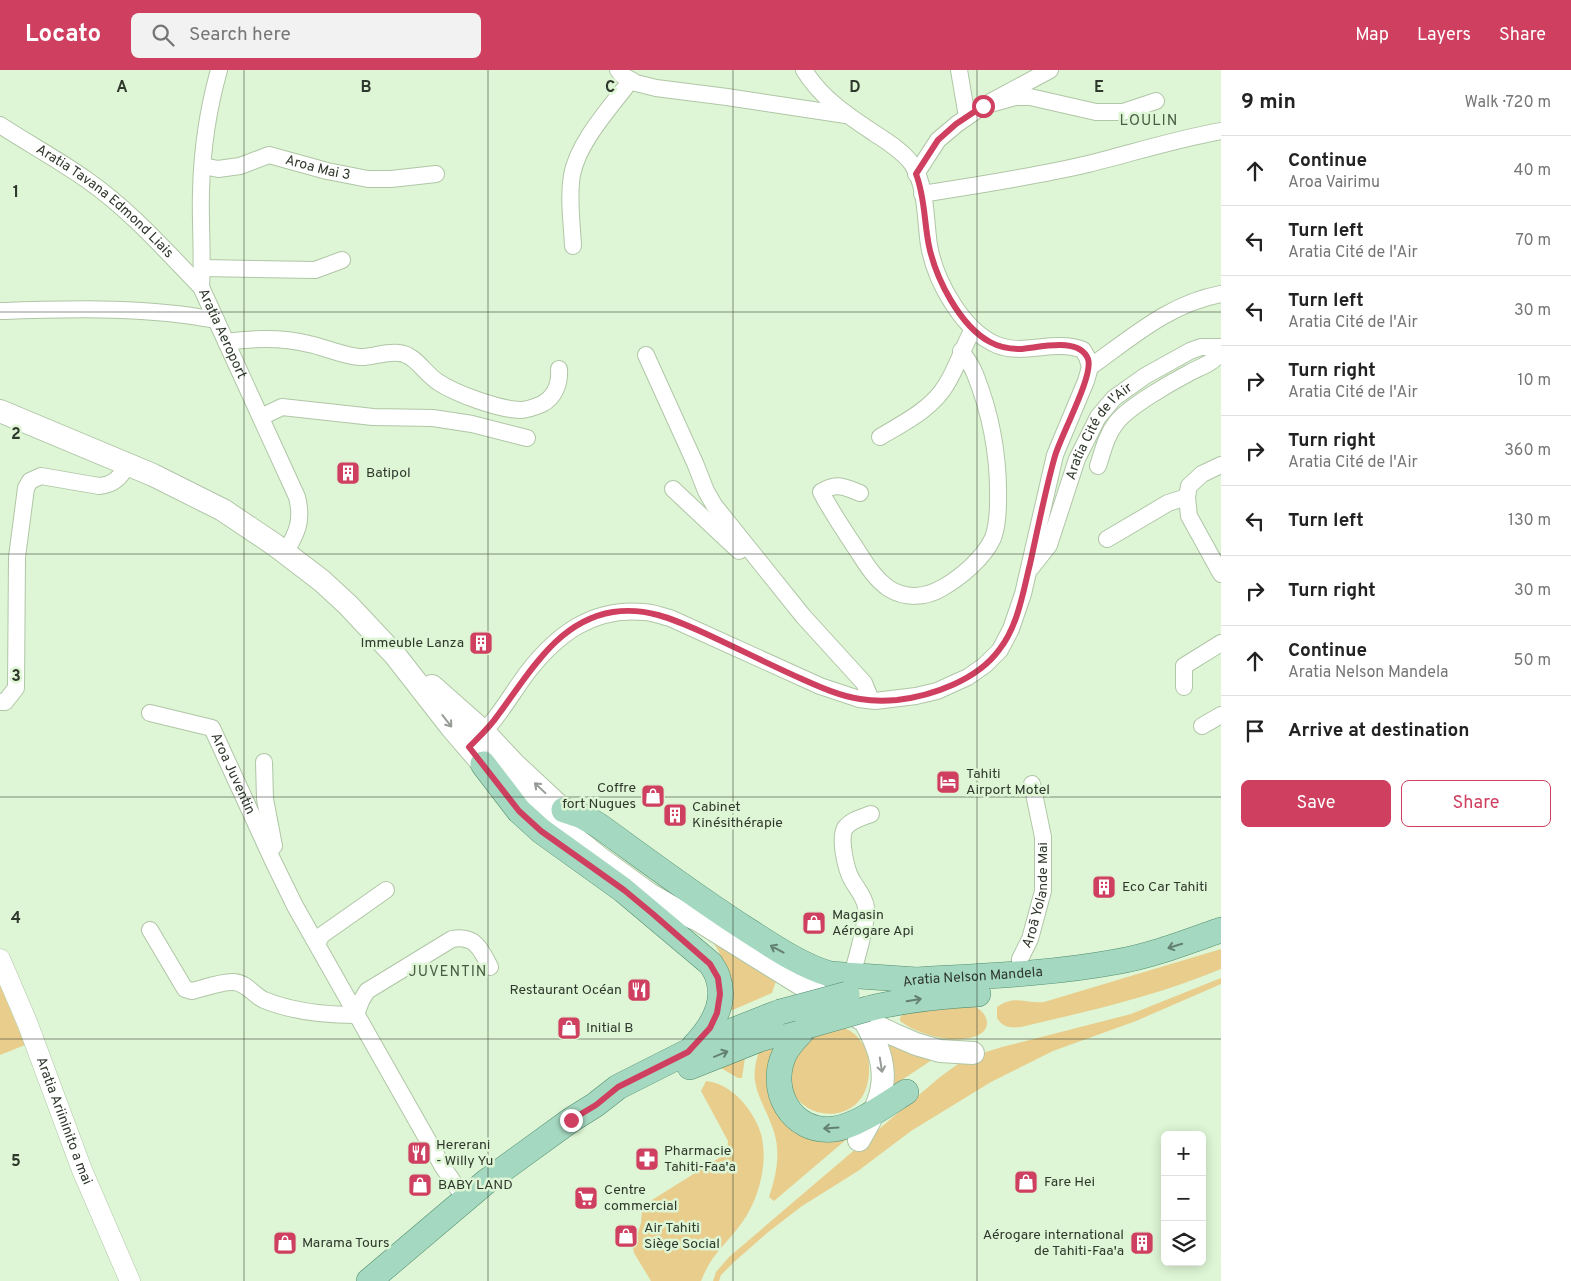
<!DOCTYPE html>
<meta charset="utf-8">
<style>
body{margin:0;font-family:Overpass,sans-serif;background:#f2f2f2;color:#222}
.controls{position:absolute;right:15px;bottom:15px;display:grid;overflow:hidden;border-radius:8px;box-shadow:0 2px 12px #0003}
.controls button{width:45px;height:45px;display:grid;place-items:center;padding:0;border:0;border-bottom:1px solid #e0e0e0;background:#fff;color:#222;font:25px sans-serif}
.stop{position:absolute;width:15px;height:15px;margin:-11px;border:4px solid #cf3f60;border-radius:50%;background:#fff}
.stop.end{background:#cf3f60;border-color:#fff;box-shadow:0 1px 5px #0008}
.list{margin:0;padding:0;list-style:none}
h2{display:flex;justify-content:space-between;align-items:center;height:65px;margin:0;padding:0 20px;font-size:21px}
h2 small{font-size:16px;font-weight:400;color:#767676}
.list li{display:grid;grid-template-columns:32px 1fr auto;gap:15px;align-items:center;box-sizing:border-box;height:70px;padding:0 20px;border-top:1px solid #e0e0e0}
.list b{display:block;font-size:19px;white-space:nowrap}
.list p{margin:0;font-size:16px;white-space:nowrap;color:#767676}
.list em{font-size:16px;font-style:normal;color:#767676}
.actions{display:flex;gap:10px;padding:15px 20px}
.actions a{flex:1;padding:11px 0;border:1px solid #cf3f60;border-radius:8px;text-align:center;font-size:18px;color:#cf3f60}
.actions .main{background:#cf3f60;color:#fff}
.icon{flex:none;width:28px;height:28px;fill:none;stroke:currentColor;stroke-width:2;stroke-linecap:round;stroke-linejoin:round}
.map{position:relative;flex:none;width:1221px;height:1211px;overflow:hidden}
header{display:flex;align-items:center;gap:30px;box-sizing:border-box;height:70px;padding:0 25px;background:#cf3f60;color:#fff}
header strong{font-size:24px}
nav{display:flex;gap:28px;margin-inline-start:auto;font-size:18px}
.search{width:350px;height:45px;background:#f2f2f2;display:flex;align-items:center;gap:12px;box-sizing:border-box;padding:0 18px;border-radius:8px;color:#767676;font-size:19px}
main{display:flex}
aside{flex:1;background:#fff}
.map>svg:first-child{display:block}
.green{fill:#e9cd8d}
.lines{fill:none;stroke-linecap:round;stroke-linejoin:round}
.minor-casing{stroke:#b0c6a7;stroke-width:18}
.tertiary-casing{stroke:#b0c6a7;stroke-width:21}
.secondary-casing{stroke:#b0c6a7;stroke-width:24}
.primary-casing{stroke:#548f71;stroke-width:26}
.minor{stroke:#fff;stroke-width:16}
.tertiary{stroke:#fff;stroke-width:20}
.secondary{stroke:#fff;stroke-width:22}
.primary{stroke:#a4d8c0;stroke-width:25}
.primary-bridge-casing{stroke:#548f71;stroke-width:26;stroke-linecap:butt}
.primary-bridge{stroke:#a4d8c0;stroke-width:25}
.oneway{stroke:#979c96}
.oneway2{stroke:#64806f}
.route{stroke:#cf3f60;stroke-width:6}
.grid{fill:none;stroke:#2f382c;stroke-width:1;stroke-opacity:0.55}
.labels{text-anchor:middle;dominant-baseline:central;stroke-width:5;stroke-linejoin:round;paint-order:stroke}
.street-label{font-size:14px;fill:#2f382c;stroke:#def6d5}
.poi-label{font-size:14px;fill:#2f382c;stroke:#def6d5;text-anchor:start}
.neighbourhood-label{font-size:15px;letter-spacing:1px;fill:#495d42;stroke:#def6d5}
.grid-label{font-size:16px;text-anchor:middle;font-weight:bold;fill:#2f382c;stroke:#def6d5;stroke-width:5;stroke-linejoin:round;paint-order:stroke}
</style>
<header>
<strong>Locato</strong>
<div class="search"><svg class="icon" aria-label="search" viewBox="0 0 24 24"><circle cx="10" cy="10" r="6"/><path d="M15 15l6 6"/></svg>Search here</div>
<nav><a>Map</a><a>Layers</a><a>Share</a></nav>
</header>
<main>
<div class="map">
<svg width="1221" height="1211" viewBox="0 0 1221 1211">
<rect width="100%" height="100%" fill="#def6d5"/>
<path class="green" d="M 709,867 L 776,911 L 772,923 L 728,942 C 726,910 730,893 709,867 Z
M 1221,879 L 1221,899 C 1157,926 1089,941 1021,957 C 1011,958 1003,958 997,948 L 997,937 C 1015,924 1025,934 1044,932 Z
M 1221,908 L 1221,914 L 1136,951 L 1053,981 L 991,1012 L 911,1061 L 858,1101 L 802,1136 L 767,1163 L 734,1192 L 721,1205 L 719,1211 L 713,1211 L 716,1202 L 729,1187 L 940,1007 L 958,994 L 976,985 L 1002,977 L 1131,944 Z
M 0,915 L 25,975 L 0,985 Z
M 966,932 C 971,934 976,937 980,940 C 984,943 987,948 987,953 C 987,969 959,970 948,969 C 932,967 913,961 900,951 L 900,948 L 904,942 Z
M 843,958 C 854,960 864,973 868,984 C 869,990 869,997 869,1003 C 866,1063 784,1053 788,998 C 788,991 801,975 805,969 Z
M 879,961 L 938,986 L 891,1017 Z
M 782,964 L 776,1027 L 854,1063 L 774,1131 L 769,1127 C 776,1106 781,1084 774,1062 C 768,1041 752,1021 755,999 C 756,988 761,976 765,965 Z
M 747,974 L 742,1008 L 738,1008 L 721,998 Z
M 706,1011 C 725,1013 741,1027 751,1043 C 755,1049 759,1057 761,1064 C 769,1094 758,1134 738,1158 C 722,1178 711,1186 701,1211 L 651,1211 L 634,1183 L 633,1178 L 641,1153 L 642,1139 L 644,1135 L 727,1083 L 728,1071 L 701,1021 Z"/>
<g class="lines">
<g class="minor-casing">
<g id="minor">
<path id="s1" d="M 219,0 C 208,39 202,81 201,121 C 200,153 203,185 201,217 L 297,427 C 303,451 297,463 285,483"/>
<path d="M 618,0 L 622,5 L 636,13 L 656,18 L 727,27 L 846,45"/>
<path d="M 959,0 L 967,47"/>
<path d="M 983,36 L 1015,27 L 1030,27 L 1096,42 L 1123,42 L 1156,31"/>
<path id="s2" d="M 0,55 C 29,74 59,90 87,110 C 130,140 165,180 201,217"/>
<path id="s3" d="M 203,96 L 218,99 L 240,96 L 269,85 L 327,101 L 368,109 L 391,109 L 436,104"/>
<path d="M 916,104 L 938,70 L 957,54 L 983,36 L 1050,0"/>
<path d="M 922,124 C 978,115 1033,107 1088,94 C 1132,83 1176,69 1221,61"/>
<path d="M 573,176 C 572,153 568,128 572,105 C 578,72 610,38 631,10"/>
<path d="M 202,198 L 315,200 L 342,190"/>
<path d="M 0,241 C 71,239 145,236 216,250"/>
<path d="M 226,272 C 254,268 282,267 309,274 C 324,277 347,287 361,287 C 373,287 387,281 399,283 C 415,284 425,304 438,312 C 456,324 498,339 520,340 C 528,340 535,337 542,334 C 555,327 560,313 559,299"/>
<path d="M 646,285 L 695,393 L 706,421 L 714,435 L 803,546 L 864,613 L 871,630"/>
<path d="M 1090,297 C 1131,268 1170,233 1221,224"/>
<path d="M 261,347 L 282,337 L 373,347 L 433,348 L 472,354 L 527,368"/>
<path d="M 880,367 C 903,353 932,339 946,315 C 957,298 963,277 973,259"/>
<path d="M 1221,395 L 1202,404 L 1189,416 L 1187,427 L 1189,446 L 1221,504"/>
<path d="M 1098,396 C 1103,381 1106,366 1116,353 C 1128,337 1170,313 1189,303 C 1202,296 1212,294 1221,282"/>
<path d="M 673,419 L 739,481"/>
<path d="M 860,423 C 844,417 837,412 821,422 C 831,441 843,459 855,477 C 865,492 873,507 888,518 C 905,529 925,528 942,518 C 960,508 984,488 993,468 C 997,457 998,442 998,431 C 999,388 991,344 975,304 C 972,296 967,289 961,281"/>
<path d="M 1107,469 L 1168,433 L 1187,427"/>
<path id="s4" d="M 1031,498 L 1049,475 L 1077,389 L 1098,347 L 1114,328 L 1145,306 L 1190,281 L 1201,277 L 1221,277"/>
<path d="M 1184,617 L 1184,596 L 1221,573"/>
<path d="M 0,632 L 5,632 L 16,618 L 17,487 L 26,418 L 30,411 L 41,406 L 99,416 C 114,415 120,407 128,395"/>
<path id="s5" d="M 150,643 L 212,658 L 273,791 L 295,836 L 443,1097 L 465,1129"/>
<path d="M 1202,656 L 1221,645"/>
<path d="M 476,670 C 497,650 510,626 527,603 C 557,564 593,537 644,542 C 652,542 661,546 670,548 L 820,616 L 859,629 L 875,631 L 916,626 L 937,621 L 968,607 L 985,595 L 1000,580 L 1011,559 L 1023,524 L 1055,385 L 1086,311 L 1090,297 L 1087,287 L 1083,280 C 1054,269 1024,286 997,275 C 963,261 935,211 929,175 C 925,149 927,117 912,94 C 903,81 886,71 874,63 C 847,45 821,28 804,0"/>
<path d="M 264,692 L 265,729 L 274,776"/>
<path d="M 150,860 L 185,919 L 192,921 C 204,918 223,911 234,912 C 247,913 253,925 264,930 C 291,941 326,945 356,945 L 361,931 L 367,921 L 452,869 C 475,865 481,879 490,897"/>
<path d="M 317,873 L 322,865 L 386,820"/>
<path id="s6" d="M 1020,904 L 1020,889 L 1030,869 L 1043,821 L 1043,767 L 1032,714"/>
<path d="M 852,905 C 856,890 868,851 866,837 C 864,826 857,819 852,810 C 846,800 839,769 845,758 C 851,750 863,747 871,744"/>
</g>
</g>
<g class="tertiary-casing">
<g id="tertiary">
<path id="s7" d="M 0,889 L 27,952 L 82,1100 L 130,1211"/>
</g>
</g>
<g class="secondary-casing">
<path id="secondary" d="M 0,341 L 153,405 L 223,440 L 275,475 L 322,511 L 348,535 L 395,585 L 452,658 L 483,694 L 601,789 L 649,824 L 684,844 L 698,850 L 809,919 L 865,951 L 895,965 L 916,974 L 940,981 L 973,983
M 432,616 L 484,662 L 514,694 L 574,750
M 859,1070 C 887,1022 892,1001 865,951"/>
</g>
<g class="primary-casing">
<g id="primary">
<path d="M 483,694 L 519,741 L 541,761 L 623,820 L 711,894 C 713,898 717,903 718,908 C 727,934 711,958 694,976"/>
<path d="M 564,740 L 582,746 L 598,755 C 648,791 697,828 749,861 C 774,877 802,896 830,904 L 917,910"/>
<path id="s8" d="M 902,913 L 917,910 C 983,906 1050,904 1115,892 C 1151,886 1187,872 1221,860"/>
<path d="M 867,939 C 903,930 940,926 978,924"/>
<path d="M 807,956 C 799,965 790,973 785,983 C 767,1019 791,1064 834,1059 C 855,1057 887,1034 906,1022"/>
<path d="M 690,997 L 760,969 L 807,956"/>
<path d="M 369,1211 L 487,1111 L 571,1050 L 595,1035 L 618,1017 L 719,966 L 780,942"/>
</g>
</g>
<use href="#minor" class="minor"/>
<use href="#tertiary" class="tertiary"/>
<use href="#secondary" class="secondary"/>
<use href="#primary" class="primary"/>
<g class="primary-bridge-casing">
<path id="primary-bridge" d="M 780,942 L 847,924
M 807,956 L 867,939"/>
</g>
<use href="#primary-bridge" class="primary-bridge"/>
</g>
<defs><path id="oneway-shaft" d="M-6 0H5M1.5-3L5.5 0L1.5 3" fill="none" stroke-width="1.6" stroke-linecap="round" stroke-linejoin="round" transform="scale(1.25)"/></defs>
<g class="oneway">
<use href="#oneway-shaft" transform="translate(447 651) rotate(52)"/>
<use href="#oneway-shaft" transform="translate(540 718) rotate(-137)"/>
<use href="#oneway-shaft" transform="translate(881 995) rotate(81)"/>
</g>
<g class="oneway2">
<use href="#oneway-shaft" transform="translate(1175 876) rotate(163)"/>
<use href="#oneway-shaft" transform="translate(777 879) rotate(-152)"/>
<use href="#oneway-shaft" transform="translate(914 930) rotate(-9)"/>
<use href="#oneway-shaft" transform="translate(721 984) rotate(-22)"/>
<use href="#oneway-shaft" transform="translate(831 1058) rotate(176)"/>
</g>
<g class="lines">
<path class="route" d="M 571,1050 L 596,1035 L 618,1017 L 688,982 L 710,958 L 717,943 L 720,924 L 718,908 L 710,894 L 653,844 L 624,820 L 541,761 L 519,741 L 469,677 C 479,667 490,657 498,645 C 529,604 557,551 613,542 C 646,537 673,549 702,562 C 735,577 768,594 802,609 C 820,617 840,626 860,629 C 872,631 885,631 897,630 C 932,626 977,610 999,580 C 1018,556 1023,522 1030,494 C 1038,458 1045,421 1055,386 C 1061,365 1094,305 1088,289 C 1079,266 1038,278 1020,279 C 1010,279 999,277 990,272 C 960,256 936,209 929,176 C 924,152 925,127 916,104 L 938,70 L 956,54 L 983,36"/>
</g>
<path class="grid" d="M 244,0 L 244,1211M 488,0 L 488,1211M 733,0 L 733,1211M 977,0 L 977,1211M 0,242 L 1221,242M 0,484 L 1221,484M 0,727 L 1221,727M 0,969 L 1221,969"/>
<defs>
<g id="building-square" transform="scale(1.25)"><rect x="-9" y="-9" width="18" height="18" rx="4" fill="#cf3f60" stroke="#def6d5"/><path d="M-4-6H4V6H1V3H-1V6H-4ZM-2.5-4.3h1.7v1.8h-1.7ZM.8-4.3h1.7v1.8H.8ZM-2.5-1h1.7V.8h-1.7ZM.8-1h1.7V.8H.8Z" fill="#fff"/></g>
<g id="hotel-square" transform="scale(1.25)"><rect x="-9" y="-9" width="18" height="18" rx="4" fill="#cf3f60" stroke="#def6d5"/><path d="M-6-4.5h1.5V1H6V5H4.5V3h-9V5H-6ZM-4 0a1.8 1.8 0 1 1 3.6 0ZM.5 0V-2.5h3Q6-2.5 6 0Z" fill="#fff"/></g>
<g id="shop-square" transform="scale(1.25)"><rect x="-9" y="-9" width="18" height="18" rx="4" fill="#cf3f60" stroke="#def6d5"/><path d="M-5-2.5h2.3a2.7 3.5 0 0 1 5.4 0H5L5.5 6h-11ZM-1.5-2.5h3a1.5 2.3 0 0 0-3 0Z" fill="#fff"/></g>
<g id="restaurant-square" transform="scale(1.25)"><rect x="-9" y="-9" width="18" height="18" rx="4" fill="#cf3f60" stroke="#def6d5"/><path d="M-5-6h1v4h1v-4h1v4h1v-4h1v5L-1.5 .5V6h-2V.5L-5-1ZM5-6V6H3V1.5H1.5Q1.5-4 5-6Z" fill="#fff"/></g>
<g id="pharmacy-square" transform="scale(1.25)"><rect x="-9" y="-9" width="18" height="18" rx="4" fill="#cf3f60" stroke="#def6d5"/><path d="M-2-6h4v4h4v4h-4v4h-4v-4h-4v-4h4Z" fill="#fff"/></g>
<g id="supermarket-square" transform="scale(1.25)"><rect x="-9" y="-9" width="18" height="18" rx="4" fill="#cf3f60" stroke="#def6d5"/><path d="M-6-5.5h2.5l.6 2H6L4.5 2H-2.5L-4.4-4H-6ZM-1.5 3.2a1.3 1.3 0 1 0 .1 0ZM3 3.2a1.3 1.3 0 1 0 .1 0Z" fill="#fff"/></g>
</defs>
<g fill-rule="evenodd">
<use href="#building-square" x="348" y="403"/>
<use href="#building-square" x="481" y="573"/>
<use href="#hotel-square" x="948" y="712"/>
<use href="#shop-square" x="653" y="726"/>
<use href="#building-square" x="675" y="745"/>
<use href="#building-square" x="1104" y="817"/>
<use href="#shop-square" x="814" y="853"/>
<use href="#restaurant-square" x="639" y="920"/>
<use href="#shop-square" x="569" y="958"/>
<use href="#restaurant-square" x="419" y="1083"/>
<use href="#pharmacy-square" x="647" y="1089"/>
<use href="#shop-square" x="1026" y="1112"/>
<use href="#shop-square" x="420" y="1115"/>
<use href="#supermarket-square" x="586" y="1128"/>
<use href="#shop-square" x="626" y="1166"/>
<use href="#shop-square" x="285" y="1173"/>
<use href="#building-square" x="1142" y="1173"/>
</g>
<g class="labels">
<g class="street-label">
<text stroke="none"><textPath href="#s3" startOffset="119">Aroa Mai 3</textPath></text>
<text stroke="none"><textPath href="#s2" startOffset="130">Aratia Tavana Edmond Liais</textPath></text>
<text stroke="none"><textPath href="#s1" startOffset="270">Aratia Aeroport</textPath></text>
<text stroke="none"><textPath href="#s4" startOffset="155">Aratia Cité de l'Air</textPath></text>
<text stroke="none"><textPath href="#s5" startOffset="114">Aroa Juventin</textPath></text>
<text stroke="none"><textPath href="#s6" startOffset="82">Aroā Yolande Mai</textPath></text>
<text stroke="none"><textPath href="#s8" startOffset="71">Aratia Nelson Mandela</textPath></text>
<text stroke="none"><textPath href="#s7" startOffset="174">Aratia Ariininito a mai</textPath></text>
</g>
<g class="poi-label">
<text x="366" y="403">Batipol</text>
<text x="464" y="573" text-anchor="end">Immeuble Lanza</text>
<text x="966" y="704">Tahiti<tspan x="966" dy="16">Airport Motel</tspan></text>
<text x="636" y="718" text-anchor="end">Coffre<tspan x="636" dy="16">fort Nugues</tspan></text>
<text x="692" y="737">Cabinet<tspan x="692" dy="16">Kinésithérapie</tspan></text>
<text x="1122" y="817">Eco Car Tahiti</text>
<text x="832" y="845">Magasin<tspan x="832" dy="16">Aérogare Api</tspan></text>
<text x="622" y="920" text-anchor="end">Restaurant Océan</text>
<text x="586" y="958">Initial B</text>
<text x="436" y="1075">Hererani<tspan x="436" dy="16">- Willy Yu</tspan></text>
<text x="664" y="1081">Pharmacie<tspan x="664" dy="16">Tahiti-Faa'a</tspan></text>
<text x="1044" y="1112">Fare Hei</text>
<text x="438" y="1115">BABY LAND</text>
<text x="604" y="1120">Centre<tspan x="604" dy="16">commercial</tspan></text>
<text x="644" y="1158">Air Tahiti<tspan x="644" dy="16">Siège Social</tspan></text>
<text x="1124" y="1165" text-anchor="end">Aérogare international<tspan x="1124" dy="16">de Tahiti-Faa'a</tspan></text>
<text x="302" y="1173">Marama Tours</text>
</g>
<g class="neighbourhood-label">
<text x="1149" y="51">LOULIN</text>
<text x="448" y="902">JUVENTIN</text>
</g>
</g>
<g class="grid-label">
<text x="122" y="22">A</text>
<text x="366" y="22">B</text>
<text x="610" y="22">C</text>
<text x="855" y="22">D</text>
<text x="1099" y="22">E</text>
<text x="16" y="127">1</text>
<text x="16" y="369">2</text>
<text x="16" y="611">3</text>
<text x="16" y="853">4</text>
<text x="16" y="1096">5</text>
</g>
</svg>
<div class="controls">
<button>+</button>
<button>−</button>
<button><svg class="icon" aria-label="layers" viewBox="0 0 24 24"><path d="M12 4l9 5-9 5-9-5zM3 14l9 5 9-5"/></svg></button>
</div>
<div class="stop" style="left:983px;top:36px"></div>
<div class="stop end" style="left:571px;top:1050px"></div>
</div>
<aside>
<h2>9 min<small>Walk · 720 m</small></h2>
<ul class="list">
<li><svg class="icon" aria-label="ahead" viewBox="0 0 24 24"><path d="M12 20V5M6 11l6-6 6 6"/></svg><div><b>Continue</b><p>Aroa Vairimu</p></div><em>40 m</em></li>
<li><svg class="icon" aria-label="left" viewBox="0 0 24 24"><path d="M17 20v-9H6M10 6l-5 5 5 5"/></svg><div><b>Turn left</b><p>Aratia Cité de l'Air</p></div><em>70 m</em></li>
<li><svg class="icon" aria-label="left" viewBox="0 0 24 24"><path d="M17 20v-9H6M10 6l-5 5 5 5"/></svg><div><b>Turn left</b><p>Aratia Cité de l'Air</p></div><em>30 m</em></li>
<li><svg class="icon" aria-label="right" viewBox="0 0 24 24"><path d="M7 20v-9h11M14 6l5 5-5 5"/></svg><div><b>Turn right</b><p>Aratia Cité de l'Air</p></div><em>10 m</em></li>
<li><svg class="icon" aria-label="right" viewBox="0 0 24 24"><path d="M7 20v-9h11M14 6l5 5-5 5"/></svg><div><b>Turn right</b><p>Aratia Cité de l'Air</p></div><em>360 m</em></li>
<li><svg class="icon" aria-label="left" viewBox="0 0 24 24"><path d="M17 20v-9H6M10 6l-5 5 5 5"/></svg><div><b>Turn left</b></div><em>130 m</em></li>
<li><svg class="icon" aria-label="right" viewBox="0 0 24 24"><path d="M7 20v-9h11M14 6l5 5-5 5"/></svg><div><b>Turn right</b></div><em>30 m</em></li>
<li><svg class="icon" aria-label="ahead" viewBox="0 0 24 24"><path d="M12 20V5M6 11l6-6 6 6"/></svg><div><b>Continue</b><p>Aratia Nelson Mandela</p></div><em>50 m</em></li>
<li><svg class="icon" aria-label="arrive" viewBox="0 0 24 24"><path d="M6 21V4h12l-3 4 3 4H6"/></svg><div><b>Arrive at destination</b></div></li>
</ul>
<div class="actions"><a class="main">Save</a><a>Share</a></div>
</aside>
</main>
